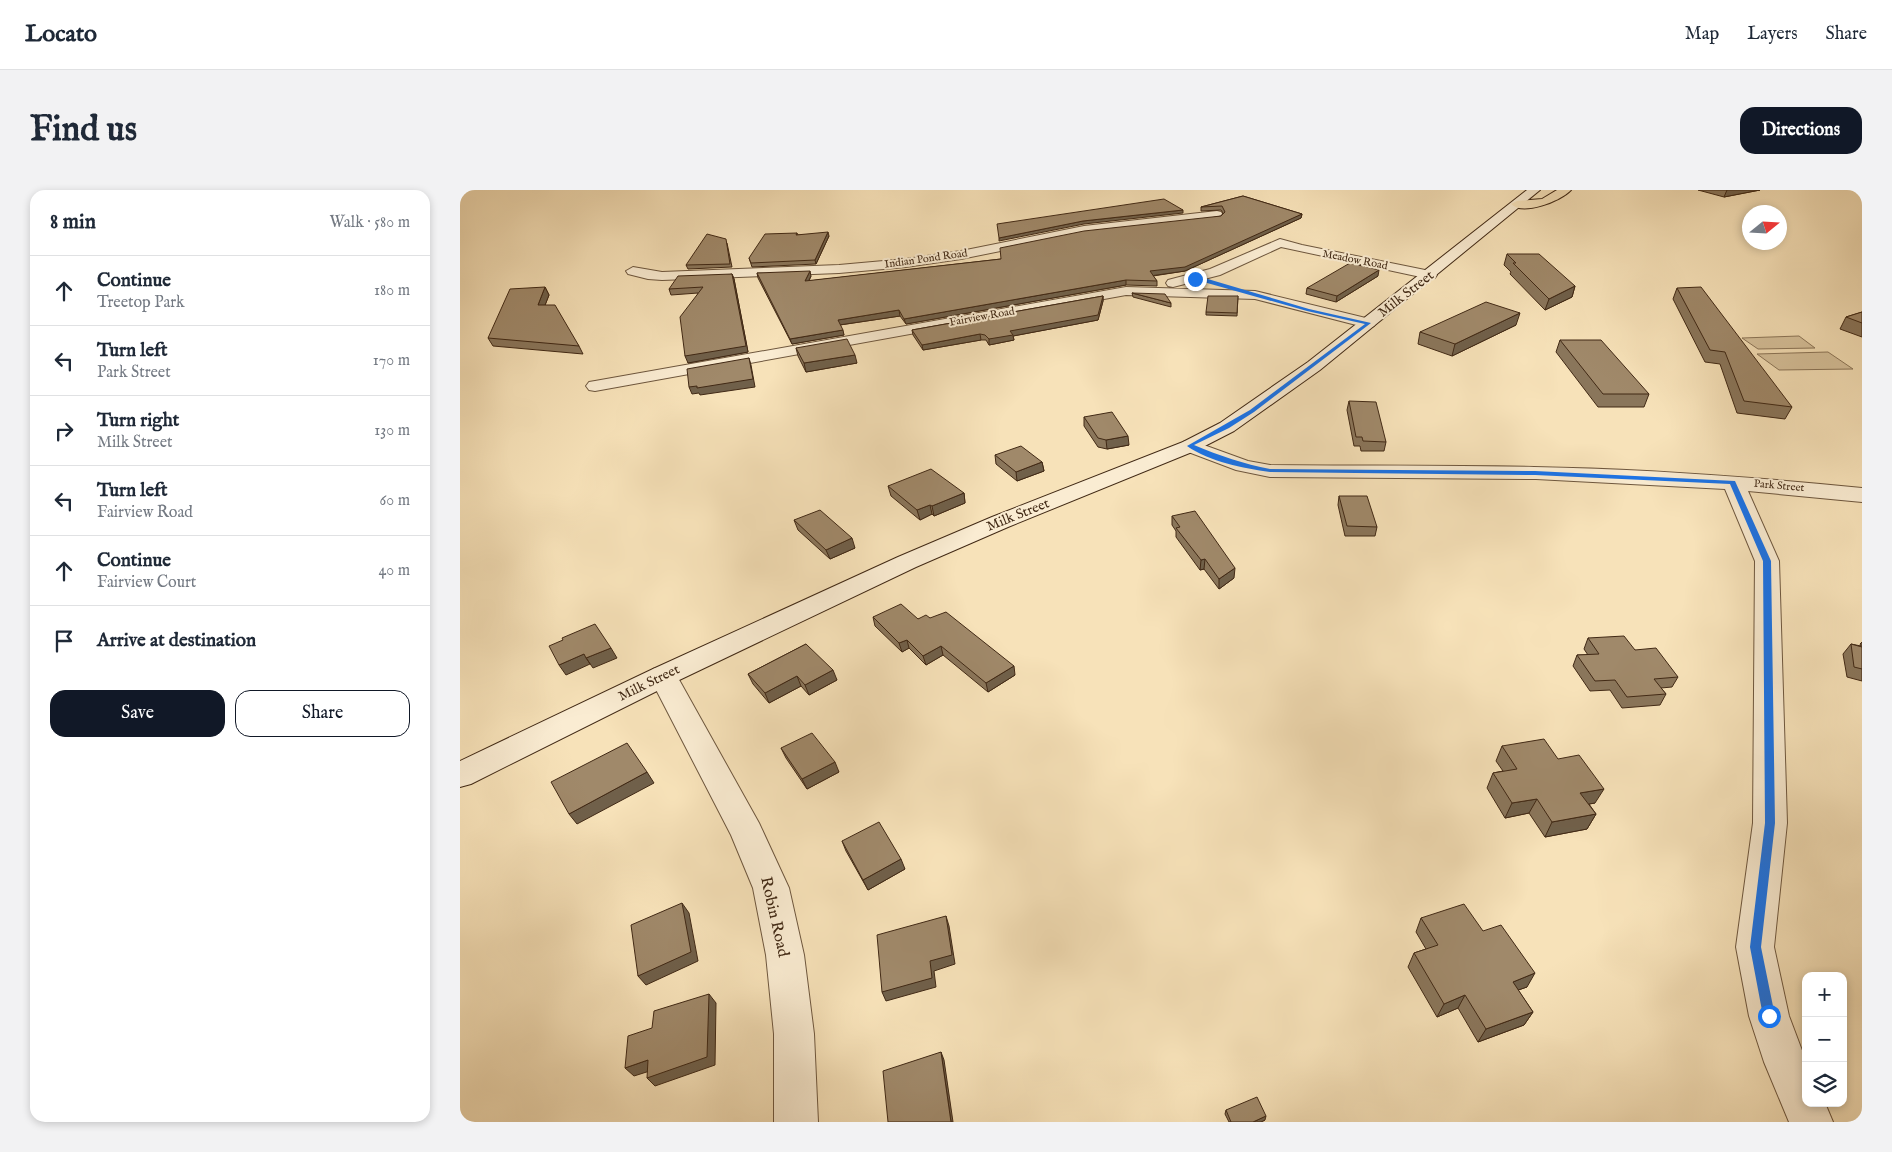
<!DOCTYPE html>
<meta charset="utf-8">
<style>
body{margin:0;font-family:"IM FELL English",serif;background:#f2f2f3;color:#1f2937}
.controls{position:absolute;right:15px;bottom:15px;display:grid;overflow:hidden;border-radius:10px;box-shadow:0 2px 8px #0003}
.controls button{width:45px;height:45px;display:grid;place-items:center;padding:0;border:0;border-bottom:1px solid #e0e1e3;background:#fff;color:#1f2937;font:25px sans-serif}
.compass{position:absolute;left:1282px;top:15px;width:45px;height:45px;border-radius:50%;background:#fff;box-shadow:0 2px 8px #0003;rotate:72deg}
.stop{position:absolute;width:15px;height:15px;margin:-11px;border:4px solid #1a73e8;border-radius:50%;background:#fff}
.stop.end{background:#1a73e8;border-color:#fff;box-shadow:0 1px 5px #0008}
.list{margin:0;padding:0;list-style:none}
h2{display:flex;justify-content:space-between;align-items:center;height:65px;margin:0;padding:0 20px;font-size:21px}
h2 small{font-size:16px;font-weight:400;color:#747a83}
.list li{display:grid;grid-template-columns:32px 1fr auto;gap:15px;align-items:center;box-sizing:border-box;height:70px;padding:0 20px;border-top:1px solid #e0e1e3}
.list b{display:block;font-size:19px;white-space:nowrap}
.list p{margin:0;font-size:16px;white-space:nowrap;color:#747a83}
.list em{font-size:16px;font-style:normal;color:#747a83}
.actions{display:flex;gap:10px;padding:15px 20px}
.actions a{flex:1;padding:11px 0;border:1px solid #111827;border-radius:15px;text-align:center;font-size:18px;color:#111827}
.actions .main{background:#111827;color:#fff}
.icon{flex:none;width:28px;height:28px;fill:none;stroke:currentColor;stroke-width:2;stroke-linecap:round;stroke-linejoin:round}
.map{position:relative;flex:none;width:1402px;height:932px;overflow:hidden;border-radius:15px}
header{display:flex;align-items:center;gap:30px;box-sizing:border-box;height:70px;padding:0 25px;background:#fff;border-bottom:1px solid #e0e1e3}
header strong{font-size:24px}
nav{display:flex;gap:28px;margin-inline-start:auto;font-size:18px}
.intro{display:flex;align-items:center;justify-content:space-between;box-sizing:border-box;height:120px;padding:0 30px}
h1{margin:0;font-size:35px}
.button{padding:12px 22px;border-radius:15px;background:#111827;color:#fff;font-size:18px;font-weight:700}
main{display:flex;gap:30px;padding:0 30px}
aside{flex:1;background:#fff;border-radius:15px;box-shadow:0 2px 8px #0003}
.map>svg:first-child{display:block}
.green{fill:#d8c39d;stroke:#8c7659}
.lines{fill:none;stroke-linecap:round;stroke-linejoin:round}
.street-casing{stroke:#6e573e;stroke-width:2}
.secondary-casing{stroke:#412915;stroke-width:2}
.highway-casing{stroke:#412915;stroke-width:2}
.street{fill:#faecd2;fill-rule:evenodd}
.secondary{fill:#faecd2;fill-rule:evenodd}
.highway{fill:#f7e2b9;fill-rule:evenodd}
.wall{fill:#8a765b;stroke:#412915}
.shaded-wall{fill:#70604a;stroke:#412915}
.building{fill:#a0896a;stroke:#412915}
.route{fill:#1a73e8}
.labels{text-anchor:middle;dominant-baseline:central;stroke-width:4;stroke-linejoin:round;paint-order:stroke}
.far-street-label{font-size:11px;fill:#412915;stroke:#faecd2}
.street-label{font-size:14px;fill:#412915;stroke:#faecd2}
.near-street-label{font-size:16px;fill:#412915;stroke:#faecd2}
</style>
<header>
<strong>Locato</strong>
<nav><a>Map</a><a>Layers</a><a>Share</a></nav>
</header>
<div class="intro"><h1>Find us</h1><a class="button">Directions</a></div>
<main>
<aside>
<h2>8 min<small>Walk · 580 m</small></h2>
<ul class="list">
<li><svg class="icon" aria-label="ahead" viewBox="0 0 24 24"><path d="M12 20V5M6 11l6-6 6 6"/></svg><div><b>Continue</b><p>Treetop Park</p></div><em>180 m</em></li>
<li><svg class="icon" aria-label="left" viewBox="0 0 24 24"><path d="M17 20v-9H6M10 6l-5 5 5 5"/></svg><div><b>Turn left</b><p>Park Street</p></div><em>170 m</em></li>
<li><svg class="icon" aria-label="right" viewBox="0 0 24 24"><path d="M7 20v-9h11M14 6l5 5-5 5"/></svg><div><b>Turn right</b><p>Milk Street</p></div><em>130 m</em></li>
<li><svg class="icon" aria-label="left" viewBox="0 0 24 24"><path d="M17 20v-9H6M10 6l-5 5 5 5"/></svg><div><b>Turn left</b><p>Fairview Road</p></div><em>60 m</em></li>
<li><svg class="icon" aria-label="ahead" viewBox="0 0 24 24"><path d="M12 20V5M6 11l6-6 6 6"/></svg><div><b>Continue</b><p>Fairview Court</p></div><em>40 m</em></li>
<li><svg class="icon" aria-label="arrive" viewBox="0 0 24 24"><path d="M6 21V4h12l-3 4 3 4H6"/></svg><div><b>Arrive at destination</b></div></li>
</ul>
<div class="actions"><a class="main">Save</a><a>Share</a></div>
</aside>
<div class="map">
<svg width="1402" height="932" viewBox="0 0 1402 932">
<rect width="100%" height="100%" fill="#f7e2b9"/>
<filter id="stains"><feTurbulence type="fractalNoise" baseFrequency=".004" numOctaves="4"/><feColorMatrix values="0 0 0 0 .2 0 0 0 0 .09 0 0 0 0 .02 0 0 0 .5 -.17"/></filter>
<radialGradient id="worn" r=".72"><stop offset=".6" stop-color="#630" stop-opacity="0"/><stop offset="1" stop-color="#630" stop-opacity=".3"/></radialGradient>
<path class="green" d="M 1339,146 L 1355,158 L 1298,159 L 1282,148 Z
M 1368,162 L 1393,179 L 1319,180 L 1297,164 Z"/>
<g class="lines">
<g class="street-casing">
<path id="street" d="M 757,21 L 761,22 L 763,25 L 761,28 L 624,44 L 501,69 L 446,77 L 379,83 L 202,90 L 188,89 L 168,84 L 166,81 L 173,77 L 202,82 L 379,75 L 446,69 L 501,61 L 624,36 Z
M 820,49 L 842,55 L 970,81 L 975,82 L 977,85 L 975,88 L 970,89 L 821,57 L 760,85 L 713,97 L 708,96 L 706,93 L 708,90 L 750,79 Z
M 666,97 L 795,101 L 914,130 L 916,133 L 914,136 L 908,138 L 795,109 L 666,105 L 135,201 L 129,200 L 126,196 L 129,192 L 135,191 Z
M 730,250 L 788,271 L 810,275 C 898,276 986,275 1074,277 C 1184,279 1293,287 1402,298 L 1402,312 L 1288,301 L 1319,371 L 1327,633 L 1314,757 L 1329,826 L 1346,871 L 1346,913 L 1365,913 L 1373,932 L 1329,932 L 1304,872 L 1289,826 L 1276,757 L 1293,633 L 1295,371 L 1265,299 L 1076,289 L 810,287 L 776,280 L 723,260 L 720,256 L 723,252 Z
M 203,476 L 213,479 L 217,486 L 299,633 L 329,698 L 344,765 L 354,844 L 358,932 L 314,932 L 314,844 L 306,765 L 293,698 L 271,645 L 189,486 L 193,479 Z"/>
</g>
<g class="secondary-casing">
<path id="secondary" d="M 1067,0 L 1080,0 L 860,180 L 774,241 L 737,260 L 548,337 L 456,377 L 213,493 L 11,594 L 0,597 L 0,571 L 193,479 L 438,367 L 532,327 L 723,252 L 760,233 L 848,172 Z"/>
</g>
<g class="highway-casing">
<path id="highway" d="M 1097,0 L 1111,0 C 1101,11 1063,26 1051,14 L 1057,11 L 1082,9 Z"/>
</g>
<use href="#street" class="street"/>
<use href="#secondary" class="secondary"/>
<use href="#highway" class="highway"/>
</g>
<path class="wall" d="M 1238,0 L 1300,0 L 1264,7 Z
M 783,6 L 842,24 L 841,28 L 725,81 L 693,86 L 697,91 L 697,96 L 666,95 L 446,134 L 440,126 L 380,135 L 384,145 L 332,154 L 298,88 L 297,83 L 351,86 L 349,91 L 541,69 L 761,26 L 763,23 L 761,20 L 741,21 L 741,17 Z
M 337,43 L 338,45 L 369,46 L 356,74 L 292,77 L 289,68 Z
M 267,53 L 272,77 L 228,79 L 226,75 Z
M 1047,64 L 1115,96 L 1112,107 L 1085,120 L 1050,84 L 1051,82 L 1044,75 Z
M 272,84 L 274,89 L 288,162 L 228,173 L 238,103 L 211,105 L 209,99 Z
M 918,86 L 876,112 L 846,104 L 847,98 Z
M 85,97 L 89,105 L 85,115 L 119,156 L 123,164 L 33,156 L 28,148 Z
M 1217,98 L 1332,217 L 1325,229 L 1277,223 L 1260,174 L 1245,172 L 1213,109 Z
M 672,103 L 711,113 L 711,117 L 673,107 Z
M 643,106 L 643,111 L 638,130 L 553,146 L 554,150 L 529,155 L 526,150 L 521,150 L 463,160 L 453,145 L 452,140 Z
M 778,106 L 777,126 L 746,125 L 746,122 Z
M 1402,122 L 1402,147 L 1380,139 L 1386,127 Z
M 1056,135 L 992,166 L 958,154 L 960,142 Z
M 1100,150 L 1189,204 L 1184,217 L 1138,217 L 1096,162 Z
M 336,158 L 397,173 L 346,182 L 338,166 Z
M 889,211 L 926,252 L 924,261 L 901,261 L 900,256 L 894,256 L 887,220 Z
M 624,227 L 669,255 L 647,259 L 638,257 L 624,236 Z
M 535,265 L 582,272 L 584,281 L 557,291 L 536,274 Z
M 428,296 L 504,303 L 505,313 L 474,326 L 472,324 L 460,330 L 431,306 Z
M 879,306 L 917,337 L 915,346 L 885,346 L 878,315 Z
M 712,326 L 774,388 L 759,399 L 744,379 L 740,380 L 716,347 L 716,341 L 712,335 Z
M 334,330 L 395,358 L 370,369 L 338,340 Z
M 413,427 L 458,429 L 470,428 L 555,485 L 528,502 L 483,465 L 466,475 L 449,458 L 442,462 L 415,436 Z
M 1128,448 L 1175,460 L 1218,487 L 1212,497 L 1201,498 L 1206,504 L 1200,515 L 1162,518 L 1150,500 L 1130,501 L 1113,476 L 1117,465 L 1128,465 L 1124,459 Z
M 1402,452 L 1402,491 L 1387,487 L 1383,464 L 1391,454 L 1401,456 L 1400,454 Z
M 346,454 L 377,490 L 349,505 L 341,496 L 309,513 L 293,494 L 288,484 Z
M 1042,556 L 1098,569 L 1135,613 L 1129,614 L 1136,624 L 1127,639 L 1085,647 L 1069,623 L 1045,628 L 1027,598 L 1033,583 L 1043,581 L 1036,571 Z
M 321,558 L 379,582 L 347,599 L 326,568 Z
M 382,651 L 445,679 L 408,700 L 386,661 Z
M 961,728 L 1023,741 L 1067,797 L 1058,800 L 1073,822 L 1064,835 L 1018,852 L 998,818 L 977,827 L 948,777 L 954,763 L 966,759 L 956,742 Z
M 766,920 L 805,930 L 801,932 L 769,932 L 765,924 Z"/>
<path class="shaded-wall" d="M 1267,0 L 1300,0 L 1264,7 Z
M 723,20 L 723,23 L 624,34 L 539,51 L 539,48 L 623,31 Z
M 842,24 L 841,28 L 725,81 L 690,86 L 690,81 Z
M 368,42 L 369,46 L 356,74 L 355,70 Z
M 919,80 L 918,86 L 876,112 L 877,106 Z
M 350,81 L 351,86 L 346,96 L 345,91 Z
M 272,84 L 274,89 L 288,162 L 228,173 L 225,166 Z
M 666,90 L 666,95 L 446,134 L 444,129 Z
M 1115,96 L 1112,107 L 1085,120 L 1089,109 Z
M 85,97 L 89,105 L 82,123 L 78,115 Z
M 643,106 L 643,111 L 638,130 L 553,146 L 554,150 L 529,155 L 529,149 Z
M 439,120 L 440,126 L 379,135 L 378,130 Z
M 1060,123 L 1056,135 L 992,166 L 995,154 Z
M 383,140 L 384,145 L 332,154 L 330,149 Z
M 520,144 L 521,150 L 463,160 L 462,155 Z
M 395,165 L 397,173 L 346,182 L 344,173 Z
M 289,168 L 291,175 L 295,197 L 240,205 L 239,203 L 232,204 L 229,197 Z
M 668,246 L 669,255 L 647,259 L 646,250 Z
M 582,272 L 584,281 L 557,291 L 556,282 Z
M 504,303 L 505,313 L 474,326 L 472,316 Z
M 470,315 L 472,324 L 460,330 L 457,320 Z
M 392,348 L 395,358 L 370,369 L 366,360 Z
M 745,369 L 744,379 L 740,380 L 741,370 Z
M 775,378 L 774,388 L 759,399 L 759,389 Z
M 447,450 L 449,458 L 442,462 L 439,453 Z
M 481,456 L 483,465 L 466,475 L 463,466 Z
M 151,458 L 157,468 L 133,478 L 126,468 Z
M 124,464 L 130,474 L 106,485 L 99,475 Z
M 554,476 L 555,485 L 528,502 L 526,493 Z
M 373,480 L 377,490 L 349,505 L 345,495 Z
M 337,486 L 341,496 L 309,513 L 305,503 Z
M 375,572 L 379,582 L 347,599 L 342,589 Z
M 187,582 L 194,593 L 117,634 L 109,624 Z
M 1144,599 L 1135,613 L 1112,617 L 1120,603 Z
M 1077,609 L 1069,623 L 1045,628 L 1052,613 Z
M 1136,624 L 1127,639 L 1085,647 L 1092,632 Z
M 441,669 L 445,679 L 408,700 L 403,690 Z
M 222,713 L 229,723 L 238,771 L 186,795 L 178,786 Z
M 486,726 L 489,736 L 495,774 L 474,781 L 476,797 L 426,811 L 422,802 L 470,771 Z
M 1075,783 L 1067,797 L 1044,805 L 1053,792 Z
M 249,804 L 256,813 L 255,875 L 195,896 L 187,888 Z
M 1005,805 L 998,818 L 977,827 L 984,814 Z
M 1073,822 L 1064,835 L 1018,852 L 1026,839 Z
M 481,862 L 484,870 L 493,932 L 491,932 Z
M 188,870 L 196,879 L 174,886 L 165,878 Z
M 806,926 L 805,930 L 801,932 L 793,932 Z"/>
<path class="building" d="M 783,6 L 842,24 L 725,77 L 690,81 L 697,91 L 666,90 L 444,129 L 439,120 L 378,130 L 383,140 L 330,149 L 297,83 L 350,81 L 345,91 L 541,69 L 540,58 L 624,41 L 761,26 L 765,22 L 762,16 L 741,17 Z
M 704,9 L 723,20 L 623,31 L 539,48 L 537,34 Z
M 368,42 L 355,70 L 291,73 L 289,68 L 305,44 L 337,43 L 336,45 Z
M 247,44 L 266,49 L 270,74 L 226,75 Z
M 1047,64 L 1079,64 L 1115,96 L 1089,109 L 1053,73 L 1056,73 Z
M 890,73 L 919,80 L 877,106 L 847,98 Z
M 272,84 L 286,156 L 225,166 L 220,127 L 243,97 L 209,99 L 218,86 Z
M 85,97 L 78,115 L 95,115 L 119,156 L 28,148 L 50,99 Z
M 1241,97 L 1332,217 L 1284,211 L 1265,162 L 1250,160 L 1217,98 Z
M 672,103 L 705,104 L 711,113 Z
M 643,106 L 638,125 L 550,141 L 553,145 L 529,149 L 525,145 L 520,144 L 462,155 L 452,140 Z
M 748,106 L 778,106 L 777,123 L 746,122 Z
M 1026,112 L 1060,123 L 995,154 L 960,142 Z
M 1402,122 L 1402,133 L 1386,127 Z
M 387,149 L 395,165 L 344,173 L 336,158 Z
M 1100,150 L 1141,150 L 1189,204 L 1143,204 Z
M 289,168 L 293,189 L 237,198 L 237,196 L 229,197 L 227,179 Z
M 889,211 L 916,212 L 926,252 L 903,251 L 902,247 L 896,247 Z
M 652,222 L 668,246 L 646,250 L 638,248 L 624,227 Z
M 561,256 L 582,272 L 556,282 L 535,265 Z
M 471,279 L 504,303 L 472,316 L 470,315 L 457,320 L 428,296 Z
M 879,306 L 907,306 L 917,337 L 887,336 Z
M 360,320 L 392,348 L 366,360 L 334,330 Z
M 735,321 L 775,378 L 759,389 L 745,369 L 741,370 L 716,338 L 720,337 L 712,326 Z
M 441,414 L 458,429 L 466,425 L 470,428 L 486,422 L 554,476 L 526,493 L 481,456 L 463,466 L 447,450 L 439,453 L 413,427 Z
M 135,434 L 151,458 L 126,468 L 124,464 L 99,475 L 89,456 L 103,450 L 102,448 Z
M 1164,446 L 1175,460 L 1196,458 L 1218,487 L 1194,489 L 1206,504 L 1167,507 L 1155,490 L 1135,491 L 1117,465 L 1139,464 L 1128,448 Z
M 346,454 L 373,480 L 345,495 L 337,486 L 305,503 L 288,484 Z
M 1391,454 L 1402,457 L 1402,479 L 1394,477 Z
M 352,543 L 375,572 L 342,589 L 321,558 Z
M 1084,549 L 1098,569 L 1119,565 L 1144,599 L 1120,603 L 1136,624 L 1092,632 L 1077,609 L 1052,613 L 1033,583 L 1057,579 L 1042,556 Z
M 167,553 L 187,582 L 109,624 L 91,592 Z
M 419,632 L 441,669 L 403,690 L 382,651 Z
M 222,713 L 231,762 L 178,786 L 171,735 Z
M 1004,714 L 1023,741 L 1041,735 L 1075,783 L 1053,792 L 1073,822 L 1026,839 L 1005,805 L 984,814 L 954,763 L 978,755 L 961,728 Z
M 486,726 L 492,765 L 470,771 L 472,788 L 422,802 L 417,745 Z
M 249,804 L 247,867 L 187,888 L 188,870 L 165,878 L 168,846 L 192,838 L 194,821 Z
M 481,862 L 491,932 L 428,932 L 423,881 Z
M 797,907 L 806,926 L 793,932 L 771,932 L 766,920 Z"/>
<path class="route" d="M 741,87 L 849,119 L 911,133 L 794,222 L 769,238 L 734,255 C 760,266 784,274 810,279 L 1075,281 L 1275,291 L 1311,371 L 1315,633 L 1301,757 L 1315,826 L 1314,830 L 1309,832 L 1305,830 L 1303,826 L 1290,757 L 1305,633 L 1303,371 L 1270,294 L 1075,285 L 810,282 C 783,278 750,272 727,256 L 790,220 L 905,134 L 847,121 L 733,89 Z"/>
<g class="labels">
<g class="far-street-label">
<text transform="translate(466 69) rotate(-8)">Indian Pond Road</text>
<text transform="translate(895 70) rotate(11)">Meadow Road</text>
<text transform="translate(522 127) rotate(-10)">Fairview Road</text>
<text transform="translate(1319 296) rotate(5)">Park Street</text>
</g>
<g class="street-label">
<text transform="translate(946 104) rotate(-38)">Milk Street</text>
<text transform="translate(558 325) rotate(-22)">Milk Street</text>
<text transform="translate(189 493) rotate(-26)">Milk Street</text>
</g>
<g class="near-street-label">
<text transform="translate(314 727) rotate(77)">Robin Road</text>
</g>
</g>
<rect width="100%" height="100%" filter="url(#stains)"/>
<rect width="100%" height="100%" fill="url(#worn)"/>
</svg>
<div class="controls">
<button>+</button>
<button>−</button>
<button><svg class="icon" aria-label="layers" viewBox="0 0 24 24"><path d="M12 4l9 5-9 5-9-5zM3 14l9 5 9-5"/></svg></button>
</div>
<svg class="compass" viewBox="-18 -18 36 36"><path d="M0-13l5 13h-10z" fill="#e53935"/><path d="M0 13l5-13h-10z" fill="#747a83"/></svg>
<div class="stop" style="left:1309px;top:826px"></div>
<div class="stop end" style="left:735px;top:89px"></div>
</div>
</main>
